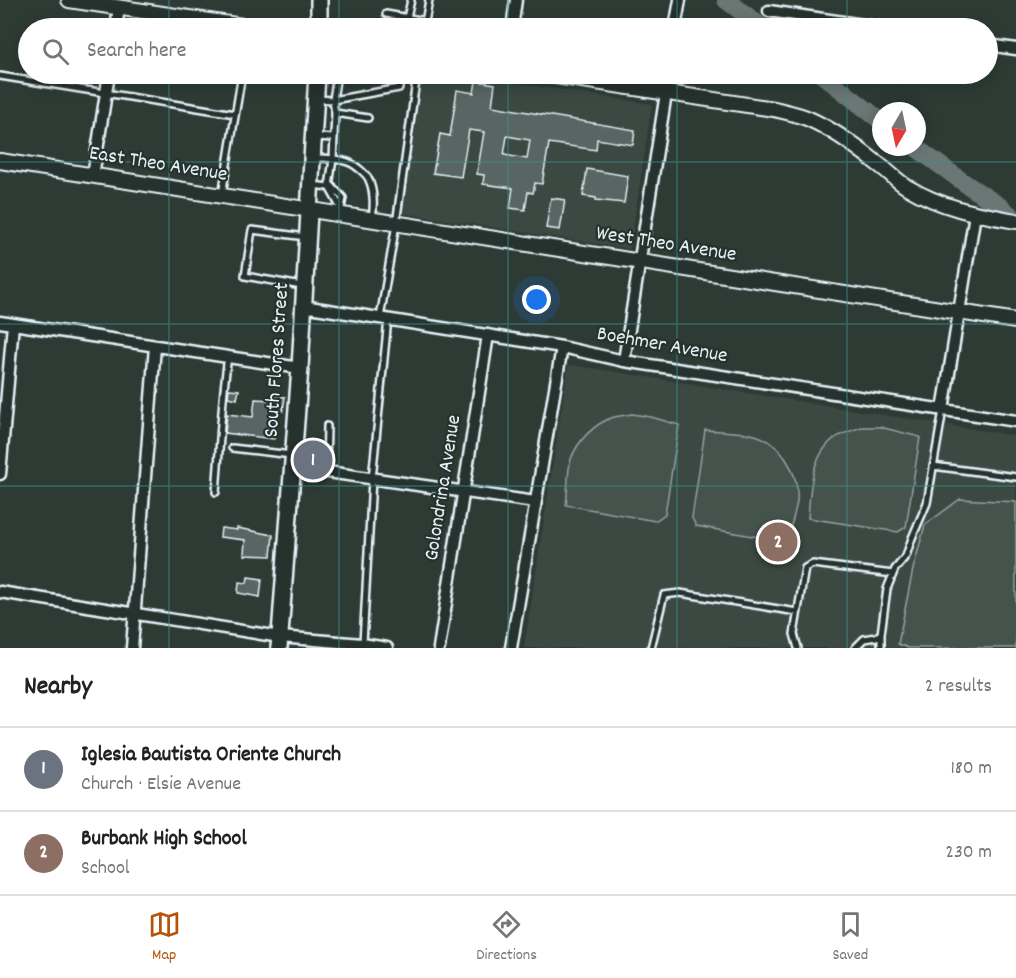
<!DOCTYPE html>
<meta charset="utf-8">
<style>
body{margin:0;font-family:Dekko,sans-serif;background:#f6f6f6;color:#222}
.compass{position:absolute;left:872px;top:102px;width:54px;height:54px;border-radius:50%;background:#fff;box-shadow:0 3px 15px #0003;rotate:189deg}
.you{position:absolute;left:537px;top:300px;width:21px;height:21px;margin:-15px;border:4px solid #fff;border-radius:50%;background:#1a73e8;box-shadow:0 0 0 9px #1a73e833}
.badge{display:grid;place-items:center;width:39px;height:39px;border-radius:50%;background:#b45309;color:#fff;font-size:20px;font-weight:700}
.pin{position:absolute;translate:-50% -50%;border:3px solid #fff;box-shadow:0 2px 6px #0006}
.list{margin:0;padding:0;list-style:none}
h2{display:flex;justify-content:space-between;align-items:center;height:78px;margin:0;padding:0 24px;font-size:26px}
h2 small{font-size:20px;font-weight:400;color:#767676}
.list li{display:grid;grid-template-columns:39px 1fr auto;gap:18px;align-items:center;box-sizing:border-box;height:84px;padding:0 24px;border-top:2px solid #e0e0e0}
.list b{display:block;font-size:22px;white-space:nowrap}
.list p{margin:0;font-size:20px;white-space:nowrap;color:#767676}
.list em{font-size:20px;font-style:normal;color:#767676}
.icon{flex:none;width:33px;height:33px;fill:none;stroke:currentColor;stroke-width:2;stroke-linecap:round;stroke-linejoin:round}
.map{position:relative;flex:none;width:1016px;height:648px;overflow:hidden}
.search{position:absolute;background:#fff;box-shadow:0 3px 15px #0003;left:18px;right:18px;top:18px;height:66px;display:flex;align-items:center;gap:15px;box-sizing:border-box;padding:0 21px;border-radius:33px;color:#767676;font-size:22px}
.sheet{height:246px;background:#fff}
nav{display:flex;justify-content:space-around;align-items:center;box-sizing:border-box;height:84px;border-top:2px solid #e0e0e0;background:#fff;font-size:16px;color:#767676}
nav a{display:grid;justify-items:center;gap:3px}
nav .on{color:#b45309}
.map>svg:first-child{display:block}
.built{fill:#3b4843}
.green{fill:#45524e;stroke:#96a2a3;stroke-width:1.5}
.lines{fill:none;stroke-linecap:round;stroke-linejoin:round}
.river{stroke:#6b7775;stroke-width:18}
.building{fill:#596563;stroke:#e8f1f8;stroke-width:1.5;fill-rule:evenodd}
.service-casing{stroke:#e8f1f8;stroke-width:10}
.minor-casing{stroke:#e8f1f8;stroke-width:15}
.tertiary-casing{stroke:#e8f1f8;stroke-width:18}
.secondary-casing{stroke:#e8f1f8;stroke-width:20}
.service{stroke:#26332d;stroke-width:5}
.minor{stroke:#26332d;stroke-width:10}
.tertiary{stroke:#26332d;stroke-width:14}
.secondary{stroke:#26332d;stroke-width:15}
.grid{fill:none;stroke:#3a8f8a;stroke-width:1.5;stroke-opacity:0.55}
.labels{text-anchor:middle;dominant-baseline:central;stroke-width:4.5;stroke-linejoin:round;paint-order:stroke}
.street-label{font-size:21px;fill:#e8f1f8;stroke:#26332d}
</style>
<div class="map">
<svg width="1016" height="648" viewBox="0 0 1016 648">
<rect width="100%" height="100%" fill="#2e3b35"/>
<filter id="ink" filterUnits="userSpaceOnUse"><feTurbulence type="fractalNoise" baseFrequency=".0167" numOctaves="2"/><feDisplacementMap in="SourceGraphic" scale="12" xChannelSelector="R" yChannelSelector="G"/><feConvolveMatrix kernelMatrix="1 2 1 2 8 2 1 2 1" color-interpolation-filters="sRGB"/></filter>
<g filter="url(#ink)">
<path class="built" d="M 423,74 L 459,74 L 652,104 L 630,249 L 402,213 Z
M 572,365 L 1016,436 L 1016,648 L 524,648 L 568,367 Z"/>
<path class="green" d="M 632,414 L 651,417 L 679,425 L 665,514 L 655,521 L 566,505 C 568,493 567,470 571,459 C 578,440 595,423 614,417 C 620,416 626,415 632,414 Z
M 862,427 L 880,427 L 920,437 L 906,527 L 898,532 L 808,518 C 810,493 810,464 828,444 C 836,435 851,431 862,427 Z
M 705,430 C 720,431 736,431 751,434 C 780,440 800,473 797,501 C 795,515 790,529 786,542 L 696,526 L 692,518 Z
M 960,499 L 1016,502 L 1016,648 L 908,648 L 898,644 L 913,569 L 925,525 Z"/>
<g class="lines">
<path class="river" d="M 726,0 L 763,28
M 821,74 L 881,121
M 915,147 L 966,184 L 1001,207 L 1016,220"/>
</g>
<path class="building" d="M 476,81 L 495,84 L 492,106 L 635,130 L 633,145 L 597,139 L 596,150 L 549,143 L 542,184 L 535,183 L 533,193 L 528,192 L 525,210 L 510,208 L 513,188 L 483,184 L 484,175 L 477,174 L 484,132 L 469,130 L 461,177 L 433,173 L 440,134 L 450,136 L 457,90 L 474,93 ZM 507,136 L 530,140 L 527,159 L 504,155 Z
M 587,169 L 628,176 L 624,203 L 596,200 L 596,198 L 583,196 Z
M 551,198 L 565,200 L 560,230 L 546,228 Z
M 229,389 L 239,390 L 237,399 L 228,397 Z
M 272,396 L 285,397 L 283,411 L 276,410 L 274,439 L 225,433 L 227,414 L 253,417 L 255,399 L 272,400 Z
M 221,528 L 237,530 L 237,528 L 273,535 L 271,556 L 244,555 L 245,540 L 220,537 Z
M 248,577 L 262,579 L 260,597 L 238,593 L 239,582 L 247,583 Z"/>
<g class="lines">
<g class="service-casing">
<path id="service" d="M 386,14 L 426,21
M 407,18 L 411,0
M 424,28 L 429,0
M 337,74 L 333,100 L 335,113 L 368,118
M 0,76 L 235,114
M 317,99 L 333,100 L 399,88 L 403,74
M 315,137 L 334,138
M 314,158 C 325,158 337,158 348,162 C 354,164 367,174 369,180 C 374,191 374,207 372,218
M 329,183 L 343,198 L 341,208
M 312,185 L 329,187 L 333,159 L 335,113
M 329,187 L 344,214
M 222,195 L 242,74
M 302,286 L 245,276 L 252,230 L 306,237
M 380,318 L 396,224 L 417,74
M 232,448 L 292,455
M 933,466 L 1016,477
M 326,472 L 327,426
M 216,492 C 220,447 221,402 228,357
M 363,643 L 372,479 L 388,319
M 651,648 L 664,595 L 680,593 L 797,612
M 798,648 L 794,634 L 805,568 L 813,564 L 893,574
M 855,648 L 864,639 L 876,637 L 881,634 L 887,589 L 895,569 L 906,556 L 912,538 L 927,503 L 943,410
M 881,648 L 881,634"/>
</g>
<g class="minor-casing">
<path id="minor" d="M 769,11 L 884,28
M 116,28 L 119,8
M 512,28 L 516,0
M 675,28 L 680,0
M 988,45 L 1016,49
M 93,176 L 109,74
M 303,306 L 562,347 L 624,361 L 1016,421
M 0,322 L 300,368
M 624,361 L 669,74
M 943,410 L 975,214
M 293,467 L 535,502
M 0,474 L 13,324
M 0,592 L 280,637 L 362,644 L 387,648
M 132,648 L 155,346
M 439,648 L 488,335
M 511,648 L 562,347"/>
</g>
<g class="tertiary-casing">
<path id="tertiary" d="M 69,0 L 256,28
M 543,74 L 774,109 C 786,112 798,114 809,119 C 834,130 857,147 878,164 C 888,171 897,181 907,187 C 942,208 976,214 1016,221
M 0,161 L 1016,321"/>
</g>
<g class="secondary-casing">
<path id="secondary" d="M 319,0 L 319,28
M 279,648 L 300,368 L 317,74"/>
</g>
<use href="#service" class="service"/>
<use href="#minor" class="minor"/>
<use href="#tertiary" class="tertiary"/>
<use href="#secondary" class="secondary"/>
</g>
</g>
<path class="grid" d="M 169,0 L 169,28M 339,0 L 339,28M 508,0 L 508,28M 677,0 L 677,28M 847,0 L 847,28M 169,74 L 169,648M 339,74 L 339,648M 508,74 L 508,648M 677,74 L 677,648M 847,74 L 847,648M 0,162 L 1016,162M 0,324 L 1016,324M 0,486 L 1016,486"/>
<g class="labels">
<g class="street-label">
<text transform="translate(158 165) rotate(9)">East Theo Avenue</text>
<text transform="translate(666 245) rotate(9)">West Theo Avenue</text>
<text transform="translate(662 346) rotate(10)">Boehmer Avenue</text>
<text transform="translate(278 360) rotate(-86)">South Flores Street</text>
<text transform="translate(444 488) rotate(-81)">Golondrina Avenue</text>
</g>
</g>
</svg>
<svg class="compass" viewBox="-18 -18 36 36"><path d="M0-13l5 13h-10z" fill="#e53935"/><path d="M0 13l5-13h-10z" fill="#767676"/></svg>
<div class="you"></div>
<div class="pin badge" style="left:313px;top:460px;background:#6b7280">1</div>
<div class="pin badge" style="left:778px;top:542px;background:#8d6e63">2</div>
<div class="search"><svg class="icon" aria-label="search" viewBox="0 0 24 24"><circle cx="10" cy="10" r="6"/><path d="M15 15l6 6"/></svg>Search here</div>
</div>
<section class="sheet">
<h2>Nearby<small>2 results</small></h2>
<ul class="list">
<li><span class="badge" style="background:#6b7280">1</span><div><b>Iglesia Bautista Oriente Church</b><p>Church · Elsie Avenue</p></div><em>180 m</em></li>
<li><span class="badge" style="background:#8d6e63">2</span><div><b>Burbank High School</b><p>School</p></div><em>230 m</em></li>
</ul>
</section>
<nav>
<a class="on"><svg class="icon" aria-label="map" viewBox="0 0 24 24"><path d="M3 6l6-2 6 2 6-2v14l-6 2-6-2-6 2zM9 4v14M15 6v14"/></svg>Map</a>
<a><svg class="icon" aria-label="directions" viewBox="0 0 24 24"><path d="M12 3l9 9-9 9-9-9zM9 14v-3h6M13 9l2 2-2 2"/></svg>Directions</a>
<a><svg class="icon" aria-label="saved" viewBox="0 0 24 24"><path d="M7 4h10v16l-5-4-5 4z"/></svg>Saved</a>
</nav>
